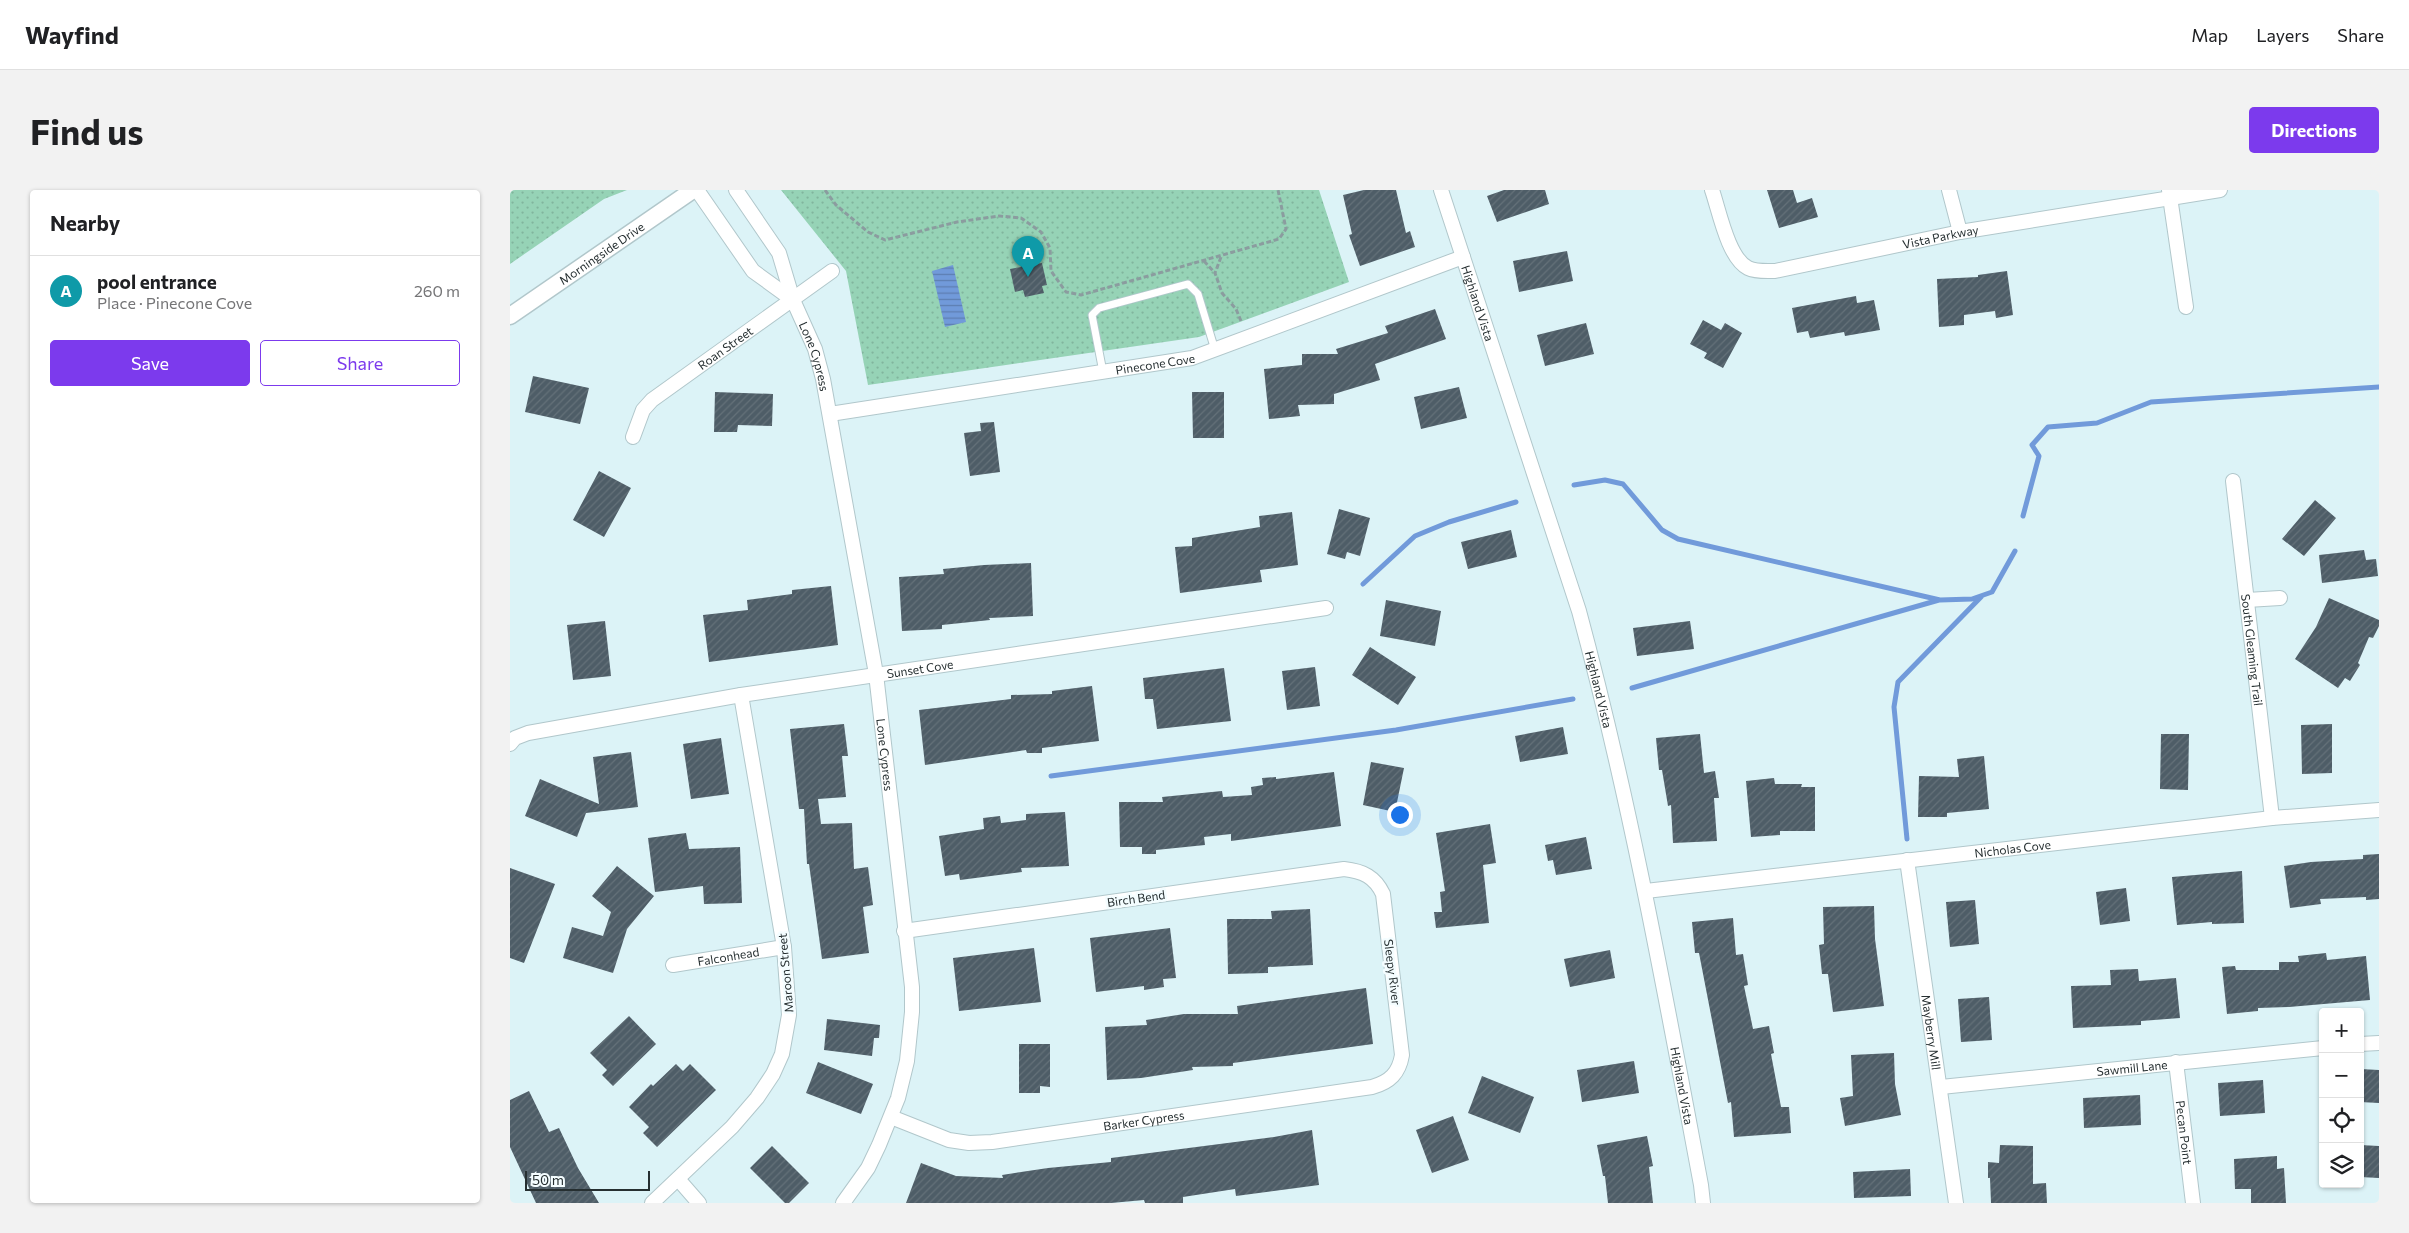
<!DOCTYPE html>
<meta charset="utf-8">
<style>
body{margin:0;font-family:Commissioner,sans-serif;background:#f2f2f2;color:#202124}
.controls{position:absolute;right:15px;bottom:15px;display:grid;overflow:hidden;border-radius:5px;box-shadow:0 1px 4px #0004}
.controls button{width:45px;height:45px;display:grid;place-items:center;padding:0;border:0;border-bottom:1px solid #e0e0e0;background:#fff;color:#202124;font:25px sans-serif}
.scale{position:absolute;left:15px;bottom:12px;width:125px;box-sizing:border-box;padding-left:5px;border:2px solid #262f31;border-top:0;font-size:14px;line-height:18px;white-space:nowrap;color:#262f31;-webkit-text-stroke:4px #f4fdff;paint-order:stroke}
.you{position:absolute;left:889px;top:624px;width:18px;height:18px;margin:-12px;border:4px solid #fff;border-radius:50%;background:#1a73e8;box-shadow:0 0 0 8px #1a73e833}
.badge{display:grid;place-items:center;width:32px;height:32px;border-radius:50%;background:#7c3aed;color:#fff;font-size:16px;font-weight:700}
.pin{position:absolute;translate:-50% -41px;filter:drop-shadow(0 1px 2px #0008)}
.pin::after{content:'';position:absolute;top:26px;width:18px;height:15px;background:inherit;clip-path:polygon(0 0,100% 0,50% 100%)}
.list{margin:0;padding:0;list-style:none}
h2{display:flex;justify-content:space-between;align-items:center;height:65px;margin:0;padding:0 20px;font-size:21px}
h2 small{font-size:16px;font-weight:400;color:#757577}
.list li{display:grid;grid-template-columns:32px 1fr auto;gap:15px;align-items:center;box-sizing:border-box;height:70px;padding:0 20px;border-top:1px solid #e0e0e0}
.list b{display:block;font-size:19px;white-space:nowrap}
.list p{margin:0;font-size:16px;white-space:nowrap;color:#757577}
.list em{font-size:16px;font-style:normal;color:#757577}
.actions{display:flex;gap:10px;padding:15px 20px}
.actions a{flex:1;padding:11px 0;border:1px solid #7c3aed;border-radius:5px;text-align:center;font-size:18px;color:#7c3aed}
.actions .main{background:#7c3aed;color:#fff}
.icon{flex:none;width:28px;height:28px;fill:none;stroke:currentColor;stroke-width:2;stroke-linecap:round;stroke-linejoin:round}
.map{position:relative;flex:none;width:1869px;height:1013px;overflow:hidden;border-radius:5px}
header{display:flex;align-items:center;gap:30px;box-sizing:border-box;height:70px;padding:0 25px;background:#fff;border-bottom:1px solid #e0e0e0}
header strong{font-size:24px}
nav{display:flex;gap:28px;margin-inline-start:auto;font-size:18px}
.intro{display:flex;align-items:center;justify-content:space-between;box-sizing:border-box;height:120px;padding:0 30px}
h1{margin:0;font-size:35px}
.button{padding:12px 22px;border-radius:5px;background:#7c3aed;color:#fff;font-size:18px;font-weight:700}
main{display:flex;gap:30px;padding:0 30px}
aside{flex:1;background:#fff;border-radius:5px;box-shadow:0 1px 4px #0004}
.map>svg:first-child{display:block}
.green{fill:url(#green-dots)}
.water{fill:url(#water-rules)}
.lines{fill:none;stroke-linecap:round;stroke-linejoin:round}
.stream{stroke:#719ada;stroke-width:5}
.building{fill:url(#building-hatch)}
.service-casing{stroke:#b1c7cb;stroke-width:9}
.minor-casing{stroke:#b1c7cb;stroke-width:16}
.tertiary-casing{stroke:#b1c7cb;stroke-width:19}
.path{stroke:#8b9c9f;stroke-width:3;stroke-dasharray:5 2.5;stroke-linecap:butt}
.service{stroke:#fff;stroke-width:7}
.minor{stroke:#fff;stroke-width:14}
.tertiary{stroke:#fff;stroke-width:16}
.labels{text-anchor:middle;dominant-baseline:central;stroke-width:5;stroke-linejoin:round;paint-order:stroke}
.street-label{font-size:12px;fill:#262f31;stroke:#f4fdff}
</style>
<header>
<strong>Wayfind</strong>
<nav><a>Map</a><a>Layers</a><a>Share</a></nav>
</header>
<div class="intro"><h1>Find us</h1><a class="button">Directions</a></div>
<main>
<aside>
<h2>Nearby<small></small></h2>
<ul class="list">
<li><span class="badge" style="background:#0f9aa8">A</span><div><b>pool entrance</b><p>Place · Pinecone Cove</p></div><em>260 m</em></li>
</ul>
<div class="actions"><a class="main">Save</a><a>Share</a></div>
</aside>
<div class="map">
<svg width="1869" height="1013" viewBox="0 0 1869 1013">
<defs>
<pattern id="green-dots" width="8" height="8" patternUnits="userSpaceOnUse" patternTransform="scale(1.25)"><rect width="8" height="8" fill="#96d3b6"/><path d="M2 2h.1M6 6h.1" fill="none" stroke="#81b59d" stroke-width="1.8" stroke-linecap="round"/></pattern>
<pattern id="water-rules" width="6" height="5" patternUnits="userSpaceOnUse" patternTransform="scale(1.25)"><rect width="6" height="5" fill="#719ada"/><path d="M0 2.5h6" fill="none" stroke="#5d7eb1"/></pattern>
<pattern id="building-hatch" width="6" height="6" patternUnits="userSpaceOnUse" patternTransform="scale(1.25)"><rect width="6" height="6" fill="#4e5d67"/><path d="M-1 1l2-2M0 6l6-6M5 7l2-2" fill="none" stroke="#647179"/></pattern>
</defs>
<rect width="100%" height="100%" fill="#dcf3f7"/>
<path class="green" d="M 0,0 L 117,0 L 94,9 L 0,74 Z
M 271,0 L 809,0 L 839,92 L 689,147 L 358,195 L 336,81 Z"/>
<path class="water" d="M 443,75 L 456,132 L 435,137 L 422,81 Z"/>
<g class="lines">
<path class="stream" d="M 1064,295 L 1095,290 L 1113,294 L 1152,340 L 1168,349 L 1430,410 L 1462,409 L 1482,402 L 1505,361
M 1513,326 L 1529,266 L 1522,255 L 1538,237 L 1587,233 L 1641,212 L 1869,197
M 853,394 L 905,346 L 939,332 L 1006,312
M 1122,498 L 1429,410
M 541,586 L 886,540 L 1063,509
M 1397,649 L 1384,517 L 1388,492 L 1471,407"/>
</g>
<path class="building" d="M 854,0 L 886,0 L 896,43 L 900,41 L 905,57 L 850,76 L 839,45 L 842,44 L 833,5 Z
M 994,0 L 1035,0 L 1039,14 L 987,32 L 977,6 Z
M 1257,0 L 1283,0 L 1287,13 L 1302,8 L 1308,27 L 1269,38 Z
M 1057,61 L 1063,91 L 1009,102 L 1003,71 Z
M 525,66 L 526,74 L 532,73 L 537,95 L 532,96 L 534,103 L 515,107 L 513,100 L 505,102 L 500,79 L 511,77 L 509,70 Z
M 1497,81 L 1503,125 L 1486,128 L 1485,121 L 1454,125 L 1454,135 L 1429,137 L 1427,89 L 1468,87 L 1468,85 Z
M 1346,106 L 1347,113 L 1364,110 L 1370,140 L 1335,146 L 1334,142 L 1300,148 L 1298,141 L 1287,143 L 1282,118 Z
M 925,119 L 936,149 L 865,174 L 870,190 L 824,204 L 824,214 L 788,215 L 790,226 L 759,229 L 754,179 L 792,175 L 792,164 L 828,164 L 826,159 L 878,143 L 875,136 Z
M 1193,130 L 1211,140 L 1215,133 L 1232,143 L 1213,178 L 1194,168 L 1197,163 L 1180,154 Z
M 1076,133 L 1084,164 L 1035,176 L 1027,145 Z
M 23,186 L 79,198 L 70,234 L 15,222 Z
M 949,197 L 957,228 L 911,239 L 904,207 Z
M 205,202 L 263,204 L 262,236 L 228,235 L 227,242 L 204,242 Z
M 682,202 L 714,202 L 714,248 L 683,248 Z
M 484,232 L 490,282 L 460,286 L 454,243 L 471,241 L 470,233 Z
M 89,281 L 121,298 L 94,347 L 63,330 Z
M 1805,310 L 1826,328 L 1794,366 L 1772,349 Z
M 829,319 L 860,328 L 850,366 L 837,362 L 835,369 L 817,364 Z
M 782,322 L 788,375 L 750,380 L 752,392 L 670,403 L 665,357 L 682,356 L 682,348 L 750,337 L 749,326 Z
M 1001,340 L 1007,367 L 958,379 L 951,352 Z
M 1854,360 L 1856,370 L 1866,369 L 1868,386 L 1812,393 L 1809,365 Z
M 521,373 L 523,426 L 479,428 L 480,430 L 432,435 L 432,439 L 392,441 L 389,387 L 434,384 L 433,379 L 474,375 Z
M 321,396 L 328,455 L 199,472 L 193,425 L 238,420 L 237,410 L 282,404 L 282,400 Z
M 1819,408 L 1869,430 L 1869,436 L 1863,448 L 1859,447 L 1848,473 L 1850,475 L 1840,491 L 1835,488 L 1828,498 L 1785,469 L 1806,437 Z
M 876,410 L 931,421 L 925,456 L 870,446 Z
M 95,431 L 101,486 L 63,490 L 57,435 Z
M 1180,431 L 1184,459 L 1127,466 L 1123,438 Z
M 860,457 L 906,487 L 888,515 L 842,485 Z
M 805,477 L 810,516 L 777,520 L 772,481 Z
M 714,478 L 721,531 L 647,539 L 643,509 L 635,509 L 633,488 Z
M 582,496 L 589,551 L 532,558 L 532,563 L 517,563 L 516,560 L 415,575 L 409,520 L 501,509 L 501,505 L 542,504 L 542,501 Z
M 334,534 L 338,566 L 332,566 L 336,607 L 308,609 L 311,634 L 342,633 L 344,679 L 358,677 L 363,715 L 353,717 L 359,763 L 312,769 L 299,674 L 297,674 L 294,619 L 289,619 L 280,539 Z
M 1822,534 L 1822,583 L 1792,584 L 1791,535 Z
M 1053,537 L 1058,564 L 1010,572 L 1005,546 Z
M 1190,544 L 1194,583 L 1205,581 L 1209,608 L 1204,608 L 1207,651 L 1163,653 L 1161,615 L 1158,616 L 1152,580 L 1149,580 L 1146,548 Z
M 1651,544 L 1679,544 L 1678,600 L 1650,599 Z
M 211,548 L 219,604 L 181,609 L 173,554 Z
M 121,562 L 128,617 L 76,623 L 67,647 L 15,626 L 30,589 L 89,614 L 83,567 Z
M 1474,566 L 1479,619 L 1437,623 L 1437,627 L 1408,627 L 1409,586 L 1449,587 L 1447,569 Z
M 861,572 L 894,578 L 885,622 L 853,615 Z
M 824,582 L 831,636 L 721,651 L 721,644 L 694,647 L 695,655 L 646,660 L 646,664 L 632,664 L 632,657 L 610,657 L 609,612 L 653,612 L 652,607 L 712,601 L 713,607 L 742,605 L 741,597 L 753,595 L 752,588 L 766,587 L 766,589 Z
M 1264,588 L 1265,594 L 1292,594 L 1291,597 L 1305,597 L 1305,641 L 1270,641 L 1270,645 L 1241,647 L 1236,591 Z
M 555,622 L 559,676 L 511,678 L 512,682 L 450,690 L 449,684 L 435,686 L 429,646 L 474,639 L 473,628 L 490,626 L 491,633 L 516,630 L 516,624 Z
M 980,634 L 986,673 L 973,675 L 979,733 L 926,738 L 924,722 L 932,722 L 930,702 L 935,701 L 926,643 Z
M 176,643 L 179,659 L 230,657 L 232,713 L 194,714 L 193,696 L 145,702 L 138,648 Z
M 1076,647 L 1082,679 L 1046,685 L 1043,670 L 1038,671 L 1035,655 Z
M 1869,664 L 1869,709 L 1856,710 L 1856,707 L 1810,709 L 1811,714 L 1780,718 L 1774,676 L 1801,672 L 1853,669 L 1853,665 Z
M 107,676 L 144,706 L 117,739 L 103,783 L 53,768 L 62,737 L 93,746 L 101,722 L 82,706 Z
M 0,678 L 45,694 L 14,773 L 0,768 Z
M 1732,681 L 1734,733 L 1702,734 L 1702,732 L 1667,735 L 1662,687 Z
M 1616,698 L 1620,731 L 1590,735 L 1586,702 Z
M 1465,710 L 1469,754 L 1440,757 L 1436,712 Z
M 1364,716 L 1365,749 L 1374,816 L 1323,822 L 1318,784 L 1312,784 L 1309,755 L 1314,754 L 1313,717 Z
M 800,719 L 803,775 L 758,777 L 758,783 L 718,784 L 717,729 L 762,729 L 761,721 Z
M 1223,728 L 1226,765 L 1233,764 L 1238,795 L 1234,796 L 1243,839 L 1259,836 L 1264,863 L 1261,864 L 1271,917 L 1279,917 L 1281,943 L 1224,947 L 1221,912 L 1218,913 L 1189,763 L 1185,763 L 1182,732 Z
M 660,738 L 666,788 L 653,789 L 654,797 L 634,800 L 634,796 L 586,802 L 580,748 Z
M 524,758 L 531,812 L 449,821 L 443,768 Z
M 1100,760 L 1105,788 L 1060,797 L 1054,769 Z
M 1816,763 L 1817,770 L 1856,766 L 1860,810 L 1779,817 L 1748,818 L 1748,821 L 1717,824 L 1712,777 L 1725,776 L 1726,780 L 1769,780 L 1769,772 L 1789,772 L 1788,766 Z
M 1628,779 L 1629,791 L 1666,788 L 1670,828 L 1631,831 L 1631,835 L 1563,838 L 1561,796 L 1601,795 L 1600,780 Z
M 856,798 L 863,854 L 723,873 L 723,876 L 682,877 L 683,880 L 631,888 L 597,890 L 595,837 L 637,835 L 636,830 L 674,824 L 728,824 L 727,816 Z
M 1479,807 L 1482,850 L 1451,852 L 1448,809 Z
M 119,826 L 146,854 L 103,896 L 92,885 L 97,880 L 80,863 Z
M 317,829 L 370,835 L 369,848 L 364,848 L 362,866 L 314,860 Z
M 509,854 L 540,854 L 540,897 L 530,896 L 530,903 L 509,903 Z
M 1384,863 L 1385,894 L 1391,925 L 1335,936 L 1330,908 L 1343,906 L 1341,865 Z
M 1124,871 L 1129,903 L 1072,912 L 1067,880 Z
M 308,872 L 363,894 L 351,924 L 296,903 Z
M 166,874 L 173,881 L 180,874 L 206,900 L 147,957 L 133,943 L 139,937 L 119,917 L 141,894 L 143,896 Z
M 1850,879 L 1869,880 L 1869,913 L 1850,912 Z
M 972,886 L 1024,907 L 1010,943 L 958,923 Z
M 1753,890 L 1755,923 L 1710,926 L 1708,893 Z
M 19,901 L 39,942 L 49,938 L 68,978 L 89,1013 L 26,1013 L 0,957 L 0,910 Z
M 1630,905 L 1631,935 L 1574,938 L 1573,908 Z
M 943,926 L 959,970 L 922,983 L 906,940 Z
M 802,940 L 809,995 L 726,1006 L 725,999 L 673,1007 L 673,1013 L 635,1013 L 634,1010 L 601,1013 L 396,1013 L 411,973 L 446,986 L 493,988 L 492,985 L 538,978 L 601,972 L 601,968 L 764,947 Z
M 1137,946 L 1143,976 L 1139,977 L 1143,1013 L 1098,1013 L 1095,986 L 1093,986 L 1087,955 Z
M 1490,955 L 1523,956 L 1523,994 L 1536,993 L 1537,1013 L 1481,1013 L 1480,988 L 1478,988 L 1478,972 L 1489,973 Z
M 1850,955 L 1869,956 L 1869,988 L 1850,987 Z
M 262,956 L 299,993 L 279,1013 L 275,1013 L 240,978 Z
M 1767,966 L 1767,979 L 1774,978 L 1776,1013 L 1741,1013 L 1741,999 L 1725,999 L 1724,969 Z
M 1400,979 L 1401,1006 L 1344,1008 L 1343,982 Z"/>
<g class="lines">
<g class="service-casing">
<path id="service" d="M 593,182 L 582,125 L 589,118 L 678,94 L 688,104 L 705,160"/>
</g>
<g class="minor-casing">
<g id="minor">
<path d="M 187,0 L 243,81 L 283,110"/>
<path id="s1" d="M 226,0 L 269,63 L 283,110 L 305,159 L 313,189 L 366,484 L 402,797 L 402,822 L 397,871 L 388,908 L 369,955 L 358,978 L 333,1013"/>
<path id="s2" d="M 931,0 L 1069,421 C 1120,610 1155,803 1191,995 L 1193,1013"/>
<path id="s3" d="M 1202,0 C 1209,20 1218,68 1238,78 C 1246,82 1257,81 1265,81 L 1450,42 L 1710,0"/>
<path d="M 1439,0 L 1450,42"/>
<path d="M 1659,0 L 1676,117"/>
<path id="s4" d="M 320,224 L 682,168 L 953,67"/>
<path id="s5" d="M 123,247 L 133,220 L 142,210 L 322,81"/>
<path id="s6" d="M 1723,291 L 1762,628"/>
<path d="M 1737,410 L 1770,408"/>
<path id="s7" d="M 0,554 L 5,548 L 18,543 L 231,505 L 816,418"/>
<path id="s8" d="M 1397,670 L 1446,1013"/>
<path id="s9" d="M 1136,701 L 1762,628 L 1869,620"/>
<path id="s10" d="M 163,775 L 274,757"/>
<path d="M 1850,854 L 1869,853"/>
<path id="s11" d="M 1666,872 L 1683,1013"/>
<path id="s12" d="M 1431,897 L 1813,858"/>
<path id="s13" d="M 381,927 L 439,950 L 459,953 L 482,952 L 862,897 C 880,892 889,883 892,865 L 873,704 C 865,687 853,681 834,679 L 394,741"/>
<path d="M 168,989 L 189,1013"/>
<path d="M 142,1013 L 222,937 L 247,908 L 263,884 L 272,864 L 279,825 L 274,757 L 231,505"/>
</g>
</g>
<g class="tertiary-casing">
<g id="tertiary">
<path id="s14" d="M 0,126 L 183,0"/>
</g>
</g>
<path class="path" d="M 315,0 L 326,15 L 358,42 L 375,50 L 447,32 L 489,26 L 511,28 L 531,42 L 540,58 L 541,81 L 556,102 L 571,105 L 769,49 L 776,39 L 768,0
M 711,67 L 705,83 L 712,103 L 726,119 L 731,131
M 694,71 L 705,83"/>
<use href="#service" class="service"/>
<use href="#minor" class="minor"/>
<use href="#tertiary" class="tertiary"/>
</g>
<g class="labels">
<g class="street-label">
<text stroke="none"><textPath href="#s3" startOffset="284">Vista Parkway</textPath></text>
<text stroke="none"><textPath href="#s14" startOffset="111">Morningside Drive</textPath></text>
<text stroke="none"><textPath href="#s2" startOffset="119">Highland Vista</textPath></text>
<text stroke="none"><textPath href="#s5" startOffset="132">Roan Street</textPath></text>
<text stroke="none"><textPath href="#s1" startOffset="186">Lone Cypress</textPath></text>
<text stroke="none"><textPath href="#s4" startOffset="329">Pinecone Cove</textPath></text>
<text stroke="none"><textPath href="#s6" startOffset="170">South Gleaming Trail</textPath></text>
<text stroke="none"><textPath href="#s7" startOffset="419">Sunset Cove</textPath></text>
<text stroke="none"><textPath href="#s2" startOffset="524">Highland Vista</textPath></text>
<text stroke="none"><textPath href="#s1" startOffset="591">Lone Cypress</textPath></text>
<text stroke="none"><textPath href="#s9" startOffset="369">Nicholas Cove</textPath></text>
<text transform="translate(626 708) rotate(-8)">Birch Bend</text>
<text stroke="none"><textPath href="#s10" startOffset="56">Falconhead</textPath></text>
<text transform="translate(883 782) rotate(83)">Sleepy River</text>
<text transform="translate(275 783) rotate(-95)">Maroon Street</text>
<text stroke="none"><textPath href="#s8" startOffset="174">Mayberry Mill</textPath></text>
<text stroke="none"><textPath href="#s12" startOffset="192">Sawmill Lane</textPath></text>
<text stroke="none"><textPath href="#s2" startOffset="929">Highland Vista</textPath></text>
<text stroke="none"><textPath href="#s13" startOffset="259">Barker Cypress</textPath></text>
<text stroke="none"><textPath href="#s11" startOffset="71">Pecan Point</textPath></text>
</g>
</g>
</svg>
<div class="controls">
<button>+</button>
<button>−</button>
<button><svg class="icon" aria-label="locate" viewBox="0 0 24 24"><circle cx="12" cy="12" r="6"/><path d="M12 2v4M12 18v4M2 12h4M18 12h4"/></svg></button>
<button><svg class="icon" aria-label="layers" viewBox="0 0 24 24"><path d="M12 4l9 5-9 5-9-5zM3 14l9 5 9-5"/></svg></button>
</div>
<div class="scale">50 m</div>
<div class="you"></div>
<div class="pin badge" style="left:518px;top:87px;background:#0f9aa8">A</div>
</div>
</main>
